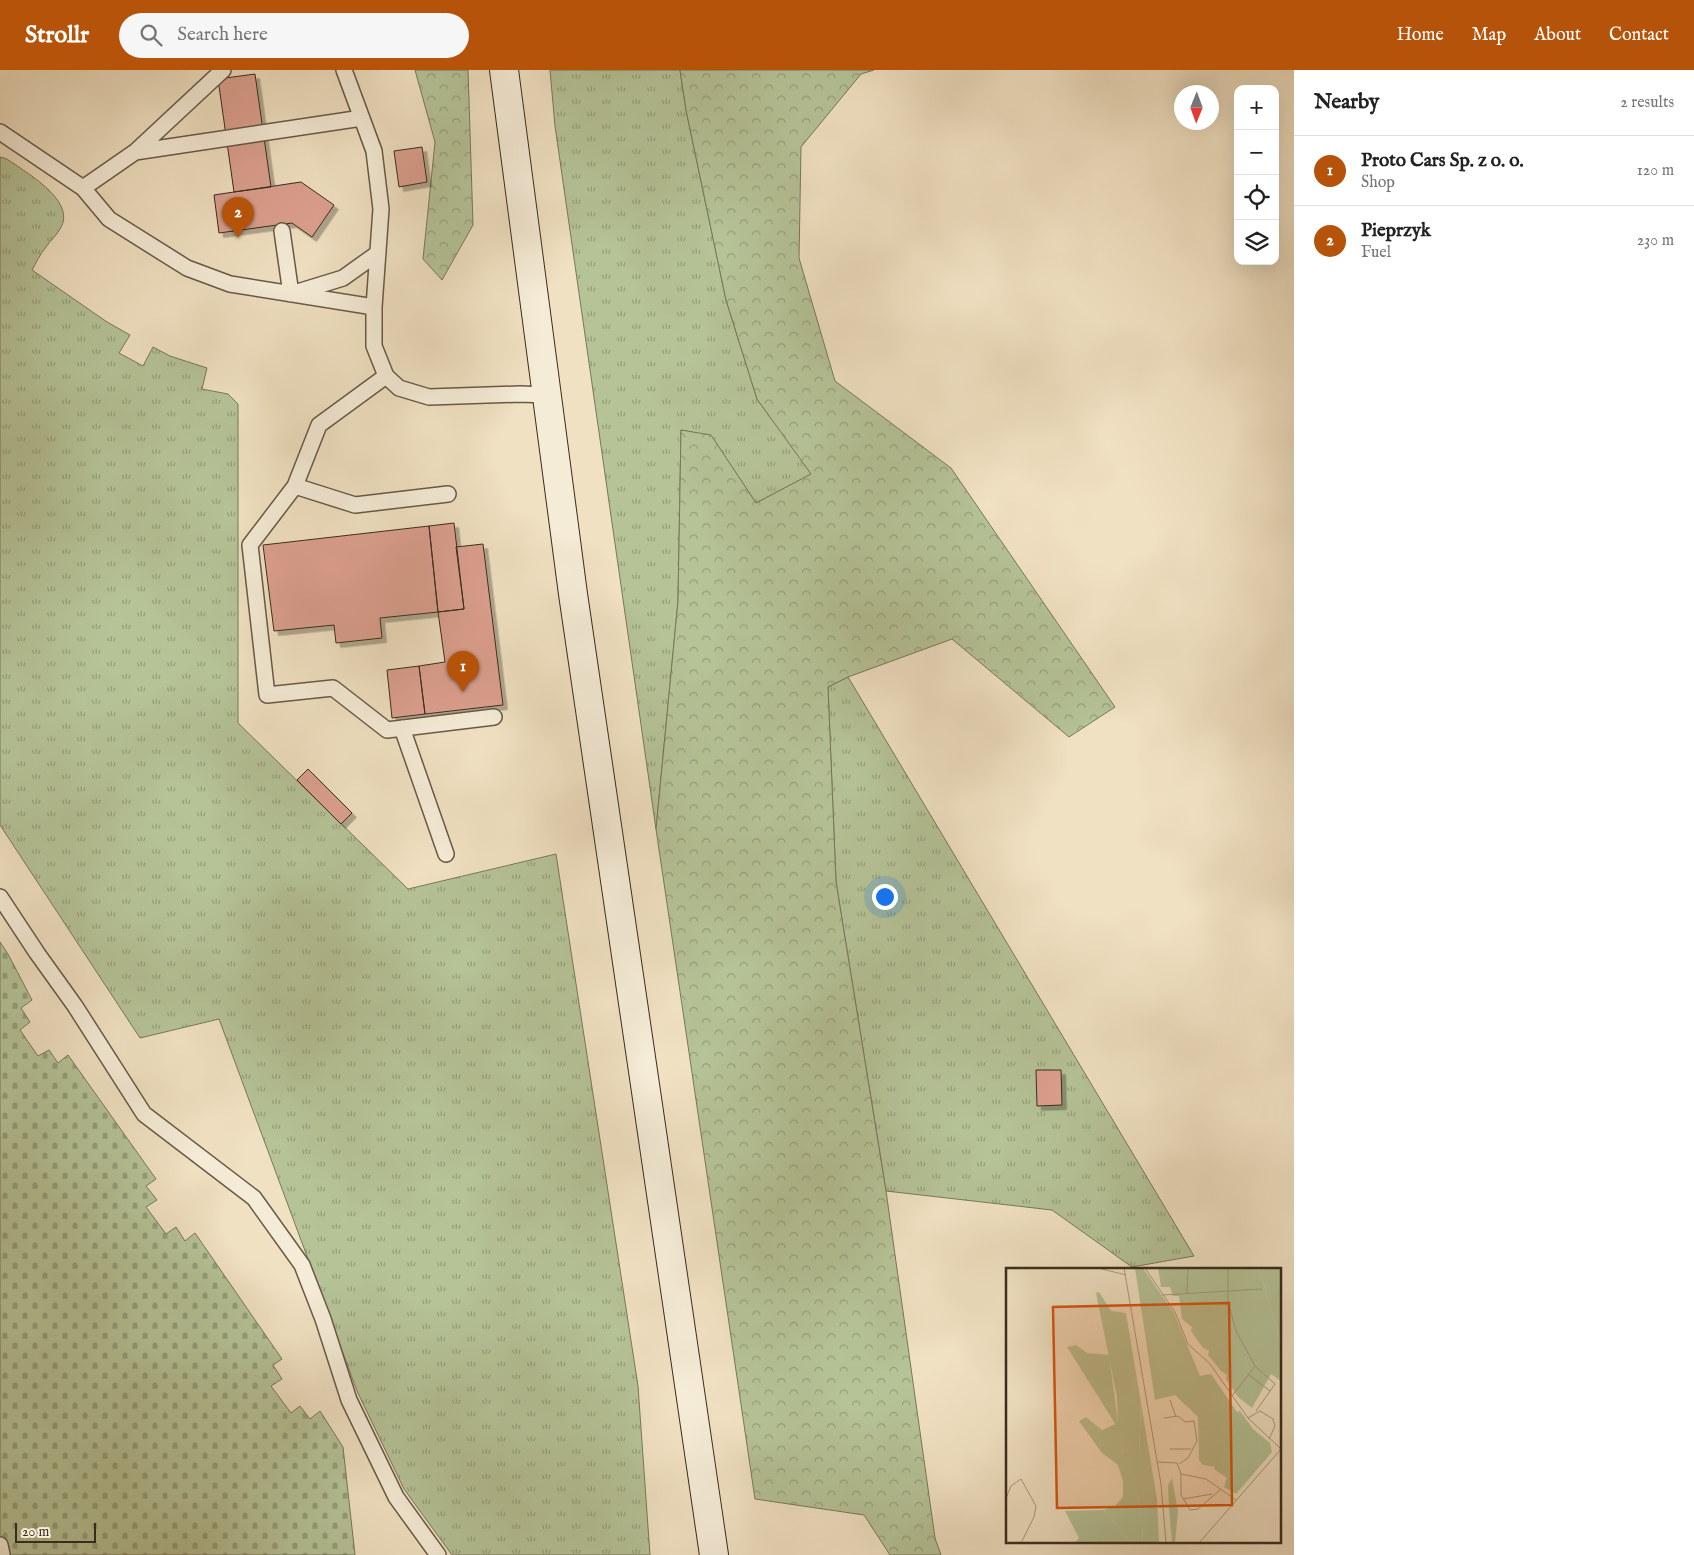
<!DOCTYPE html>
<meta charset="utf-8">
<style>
body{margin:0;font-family:"IM FELL English",serif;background:#f6f6f6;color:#222}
.controls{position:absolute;right:15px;top:15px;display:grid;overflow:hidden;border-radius:10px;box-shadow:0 5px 20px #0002}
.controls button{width:45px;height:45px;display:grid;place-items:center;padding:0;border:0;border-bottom:1px solid #e0e0e0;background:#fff;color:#222;font:25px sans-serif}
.compass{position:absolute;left:1174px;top:15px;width:45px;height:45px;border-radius:50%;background:#fff;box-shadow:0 5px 20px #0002;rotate:181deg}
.scale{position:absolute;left:15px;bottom:12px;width:81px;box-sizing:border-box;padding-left:5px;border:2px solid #3a2c1e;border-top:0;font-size:14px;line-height:18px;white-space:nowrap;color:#3a2c1e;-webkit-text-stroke:4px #f5ecd7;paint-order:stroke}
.you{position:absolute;left:884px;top:826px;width:18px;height:18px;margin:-12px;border:4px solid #fff;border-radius:50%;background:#1a73e8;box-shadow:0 0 0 8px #1a73e833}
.badge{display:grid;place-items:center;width:32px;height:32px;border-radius:50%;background:#b45309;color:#fff;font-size:16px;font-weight:700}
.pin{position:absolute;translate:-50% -41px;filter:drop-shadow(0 1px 2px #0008)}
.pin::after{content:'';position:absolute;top:26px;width:18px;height:15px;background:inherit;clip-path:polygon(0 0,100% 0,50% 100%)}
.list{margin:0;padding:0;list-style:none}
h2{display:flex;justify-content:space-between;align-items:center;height:65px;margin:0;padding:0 20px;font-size:21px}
h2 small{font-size:16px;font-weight:400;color:#767676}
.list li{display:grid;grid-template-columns:32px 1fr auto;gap:15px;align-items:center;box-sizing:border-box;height:70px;padding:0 20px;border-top:1px solid #e0e0e0}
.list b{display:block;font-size:19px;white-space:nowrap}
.list p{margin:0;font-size:16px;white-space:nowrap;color:#767676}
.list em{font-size:16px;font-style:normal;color:#767676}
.icon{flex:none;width:28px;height:28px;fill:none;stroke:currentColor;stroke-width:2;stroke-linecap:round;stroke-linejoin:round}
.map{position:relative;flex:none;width:1294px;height:1485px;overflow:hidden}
header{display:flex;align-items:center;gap:30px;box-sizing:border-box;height:70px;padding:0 25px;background:#b45309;color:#fff}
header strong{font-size:24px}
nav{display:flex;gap:28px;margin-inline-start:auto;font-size:18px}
.search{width:350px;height:45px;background:#f6f6f6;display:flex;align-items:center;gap:12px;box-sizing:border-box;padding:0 18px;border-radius:28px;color:#767676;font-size:19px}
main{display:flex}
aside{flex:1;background:#fff}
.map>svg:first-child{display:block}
.grass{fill:url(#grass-tufts);stroke:#78785a}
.forest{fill:url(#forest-crowns);stroke:#78785a}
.cemetery{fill:url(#cemetery-stones);stroke:#78785a}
.building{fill:#dca08f;stroke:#3a2c1e;filter:url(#shadow)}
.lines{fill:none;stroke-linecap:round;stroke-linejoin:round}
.service-casing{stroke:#685947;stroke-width:18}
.secondary-casing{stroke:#3a2c1e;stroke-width:30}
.service{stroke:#f5ecd7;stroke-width:15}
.secondary{stroke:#f5ecd7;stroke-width:28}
.inset-road{fill:none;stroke:#a79980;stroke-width:1}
.view{fill:#d7540e;fill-opacity:0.15;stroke:#d7540e;stroke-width:2.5}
.inset-edge{fill:none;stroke:#3a2c1e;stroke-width:2.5}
</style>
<header>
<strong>Strollr</strong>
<div class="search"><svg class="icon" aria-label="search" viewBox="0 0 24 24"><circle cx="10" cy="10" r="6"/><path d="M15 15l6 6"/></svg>Search here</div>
<nav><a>Home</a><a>Map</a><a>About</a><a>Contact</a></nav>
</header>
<main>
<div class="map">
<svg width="1294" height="1485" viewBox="0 0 1294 1485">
<defs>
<pattern id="grass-tufts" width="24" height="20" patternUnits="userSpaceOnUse" patternTransform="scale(1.25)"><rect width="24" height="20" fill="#b5c397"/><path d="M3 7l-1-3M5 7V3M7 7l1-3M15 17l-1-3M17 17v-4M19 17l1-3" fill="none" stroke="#949f7b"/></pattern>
<pattern id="forest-crowns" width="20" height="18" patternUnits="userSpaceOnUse" patternTransform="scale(1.25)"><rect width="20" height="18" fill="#b5c397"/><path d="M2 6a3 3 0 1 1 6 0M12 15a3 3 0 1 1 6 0" fill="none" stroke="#949f7b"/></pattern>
<pattern id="cemetery-stones" width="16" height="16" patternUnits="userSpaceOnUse" patternTransform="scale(1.25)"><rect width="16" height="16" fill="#b5c397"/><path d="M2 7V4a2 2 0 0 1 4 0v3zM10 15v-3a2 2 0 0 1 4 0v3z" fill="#949f7b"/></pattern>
<filter id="shadow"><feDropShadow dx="4.5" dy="4.5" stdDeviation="0" flood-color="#0004"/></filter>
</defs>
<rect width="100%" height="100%" fill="#f0e1c2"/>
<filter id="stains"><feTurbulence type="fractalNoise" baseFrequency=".004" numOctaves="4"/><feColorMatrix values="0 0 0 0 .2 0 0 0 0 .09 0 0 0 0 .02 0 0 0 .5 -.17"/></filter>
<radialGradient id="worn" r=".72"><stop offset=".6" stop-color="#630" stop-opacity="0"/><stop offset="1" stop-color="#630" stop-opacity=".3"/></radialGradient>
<path class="grass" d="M 550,0 L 680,0 L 686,40 L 726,230 L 757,329 L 812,404 L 756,433 L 711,366 L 681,360 L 678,531 L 656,759 L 555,56 Z
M 0,87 L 7,89 C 25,102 78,131 60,159 C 56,166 50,171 46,177 C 40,184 36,193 32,200 L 107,252 L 130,265 L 119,283 L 143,296 L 153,277 L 170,286 L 207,298 L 202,319 L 228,324 L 238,334 L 238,653 L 408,819 L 556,784 L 638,1316 L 650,1485 L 452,1485 L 404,1419 L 357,1321 L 219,949 L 140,968 L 0,755 Z
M 848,607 L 1194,1186 L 1132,1197 L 1052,1140 L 886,1121 L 836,812 L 828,617 Z"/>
<path class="forest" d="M 415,0 L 468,0 L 473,155 L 442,210 L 423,189 L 435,72 Z
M 680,0 L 874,0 L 861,4 L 801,77 L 799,188 L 835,311 L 951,398 L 1115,637 L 1069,667 L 952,569 L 848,607 L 828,617 L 836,812 L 886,1121 L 935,1468 L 941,1485 L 890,1485 L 864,1445 L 755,1429 L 656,759 L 678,531 L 681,360 L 711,365 L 756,433 L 811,404 L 757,329 L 726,230 L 686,40 Z"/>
<path class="cemetery" d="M 0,872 L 8,884 L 32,930 L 21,938 L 30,952 L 20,960 L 38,986 L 49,980 L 58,993 L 68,985 L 156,1109 L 146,1116 L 157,1130 L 146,1137 L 166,1164 L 176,1157 L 185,1171 L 195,1163 L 282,1289 L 273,1295 L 282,1309 L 271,1316 L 291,1343 L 300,1336 L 310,1349 L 320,1341 L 343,1377 L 355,1485 L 0,1485 Z"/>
<path class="building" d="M 255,4 L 271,117 L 234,122 L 218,9 Z
M 422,77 L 427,112 L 399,117 L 394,81 Z
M 301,112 L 334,135 L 312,167 L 292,153 L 219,163 L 214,125 Z
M 454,453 L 464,539 L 438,542 L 429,456 Z
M 429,456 L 438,542 L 380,548 L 382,568 L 336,573 L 334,555 L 274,561 L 263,475 Z
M 483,474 L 503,635 L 425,644 L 419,596 L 445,592 L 438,542 L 464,539 L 456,477 Z
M 419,596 L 425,644 L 392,648 L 387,600 Z
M 308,699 L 352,743 L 341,754 L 297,710 Z
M 1036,1000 L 1061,1000 L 1062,1035 L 1037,1036 Z"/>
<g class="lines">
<g class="service-casing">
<path id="service" d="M 0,62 L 83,118 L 109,149 L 187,198 L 230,214 L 374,237 L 381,139 L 374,81 L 344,0
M 135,82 L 362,48
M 83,118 L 135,82 L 223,0
M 282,161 L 291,224 L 343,208 L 378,183
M 374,237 L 374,276 L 386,306 L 399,318 L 429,327 L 520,324 L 547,325
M 386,306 L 319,355 L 295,416 L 250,475 L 267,625 L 333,618 L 387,660 L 494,647
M 295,416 L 355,435 L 448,424
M 402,658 L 446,784
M 0,827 L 37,883 L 75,936 L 144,1044 L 254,1128 L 302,1195 L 323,1249 L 349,1330 L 396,1427 L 438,1485
M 0,1475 L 2,1485"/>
</g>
<g class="secondary-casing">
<path id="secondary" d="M 504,0 L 573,524 L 714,1485"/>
</g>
<use href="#service" class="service"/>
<use href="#secondary" class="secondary"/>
</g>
<g transform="translate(1006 1198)">
<rect width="275" height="275" fill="#f0e1c2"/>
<path d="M 129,0 L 137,0 L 168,45 L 194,108 L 205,106 L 231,144 L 234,143 L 247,161 L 264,175 L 266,184 L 230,226 L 218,219 L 221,210 L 208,201 L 209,199 L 197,197 L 193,192 L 192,149 L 169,127 L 149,132 ZM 70,77 L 81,85 L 103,87 L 112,155 L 110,157 L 61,79 ZM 135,135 L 151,231 L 153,275 L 136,275 L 137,258 L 127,208 L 115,184 L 123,180 L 133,189 ZM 98,242 L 125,275 L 69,275 L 73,270 L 59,243 Z" fill="#b5c397"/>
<path d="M 253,0 L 275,0 L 275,76 ZM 93,24 L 105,43 L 120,45 L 135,135 L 133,190 L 123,180 L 115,184 L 127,207 L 137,258 L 136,275 L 125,275 L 98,242 L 109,238 L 117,229 L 117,213 L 112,197 L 96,185 L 73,153 L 80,149 L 96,162 L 112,155 L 111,129 L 90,25 ZM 166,210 L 172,244 L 169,275 L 166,275 L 163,240 L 162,217 Z" fill="#b5c397"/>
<path d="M 152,0 L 253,0 L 275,76 L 275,113 L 265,106 L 246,140 L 232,129 L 220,111 L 221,107 L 215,103 L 202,87 L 203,83 L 197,80 L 185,63 L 186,59 L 176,51 L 173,28 L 167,28 L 164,19 L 155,19 Z" fill="#b5c397"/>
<path class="inset-road" d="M 92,0 L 120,7M 118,0 L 155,216 L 160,275M 139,0 L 169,44 L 182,76 L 204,96 L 242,150 L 275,181M 222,0 L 222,34 L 230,63 L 249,98 L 269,116 L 250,143M 181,25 L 182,0M 156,27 L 256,21M 243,107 L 264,123M 226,128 L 249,98M 164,132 L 170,149M 158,150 L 172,148 L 179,154 L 188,153 L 191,173 L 182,190 L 173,196M 242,150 L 254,143 L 267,151 L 269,158 L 263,171M 164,181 L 185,181M 151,194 L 171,195 L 175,206M 215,221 L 192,241 L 184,242 L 175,227 L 175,206 L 200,211 L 230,232M 0,230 L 5,218 L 15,211 L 30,238 L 28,249 L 15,275M 177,231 L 206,226M 193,275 L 275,181"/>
<path class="view" d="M 223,35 L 226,237 L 51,240 L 47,39 Z"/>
<rect width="275" height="275" class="inset-edge"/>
</g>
<rect width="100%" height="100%" filter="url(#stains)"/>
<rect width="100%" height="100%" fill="url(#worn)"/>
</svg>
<div class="controls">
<button>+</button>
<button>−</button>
<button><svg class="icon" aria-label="locate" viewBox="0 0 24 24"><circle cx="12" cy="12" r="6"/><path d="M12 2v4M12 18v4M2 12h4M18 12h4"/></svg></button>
<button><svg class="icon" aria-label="layers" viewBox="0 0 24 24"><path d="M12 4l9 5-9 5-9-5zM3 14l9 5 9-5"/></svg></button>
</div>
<svg class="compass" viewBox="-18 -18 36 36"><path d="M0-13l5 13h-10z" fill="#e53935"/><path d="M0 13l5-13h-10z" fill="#767676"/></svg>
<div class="scale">20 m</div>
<div class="you"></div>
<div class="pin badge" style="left:463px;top:622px">1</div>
<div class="pin badge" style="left:238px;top:168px">2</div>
</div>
<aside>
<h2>Nearby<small>2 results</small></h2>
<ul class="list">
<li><span class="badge">1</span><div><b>Proto Cars Sp. z o. o.</b><p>Shop</p></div><em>120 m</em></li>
<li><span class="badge">2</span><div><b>Pieprzyk</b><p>Fuel</p></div><em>230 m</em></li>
</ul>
</aside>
</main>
